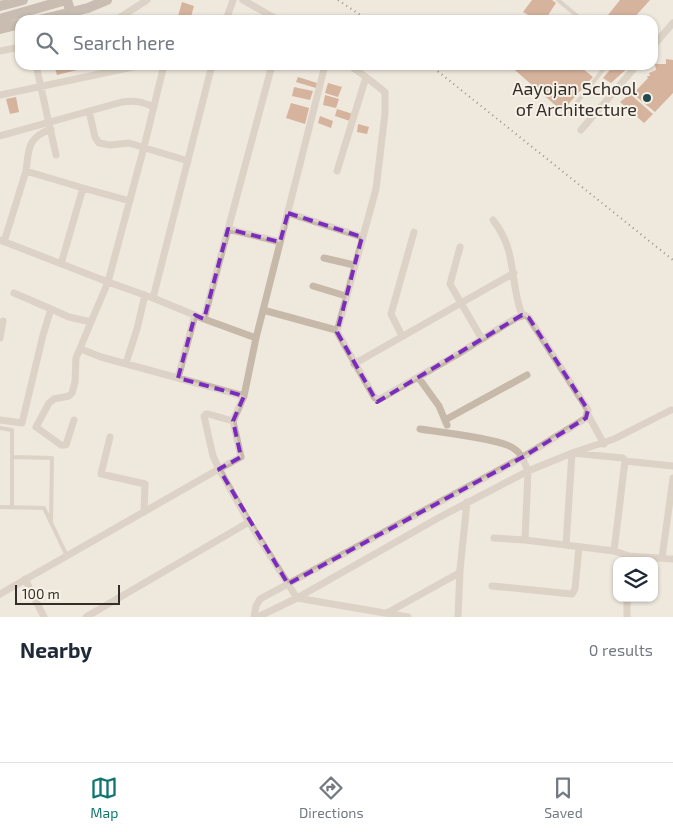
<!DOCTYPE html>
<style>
body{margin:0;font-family:"Exo 2",sans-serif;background:#f6f6f7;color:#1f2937}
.controls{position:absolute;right:15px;bottom:15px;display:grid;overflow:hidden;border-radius:10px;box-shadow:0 1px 4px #0004}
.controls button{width:45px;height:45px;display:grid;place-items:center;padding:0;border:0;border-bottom:1px solid #e0e1e3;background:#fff;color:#1f2937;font:25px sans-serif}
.scale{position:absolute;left:15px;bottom:12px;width:105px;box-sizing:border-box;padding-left:5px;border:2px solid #342d29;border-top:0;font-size:14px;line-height:18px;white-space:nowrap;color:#342d29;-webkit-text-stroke:4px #f7f2e8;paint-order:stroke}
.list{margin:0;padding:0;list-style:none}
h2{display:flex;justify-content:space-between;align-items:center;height:65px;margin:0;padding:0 20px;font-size:21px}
h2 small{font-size:16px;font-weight:400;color:#747a83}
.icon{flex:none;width:28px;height:28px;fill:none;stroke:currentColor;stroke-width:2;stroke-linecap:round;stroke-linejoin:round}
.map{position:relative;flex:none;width:673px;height:617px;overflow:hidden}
.search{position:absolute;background:#fff;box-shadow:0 1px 4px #0004;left:15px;right:15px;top:15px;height:55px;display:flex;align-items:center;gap:12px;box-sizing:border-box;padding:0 18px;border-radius:15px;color:#747a83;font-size:19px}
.sheet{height:145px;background:#fff}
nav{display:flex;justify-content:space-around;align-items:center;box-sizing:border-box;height:70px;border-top:1px solid #e0e1e3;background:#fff;font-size:14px;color:#747a83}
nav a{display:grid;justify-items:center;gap:2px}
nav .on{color:#0f766e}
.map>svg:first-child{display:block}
.building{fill:#b97451}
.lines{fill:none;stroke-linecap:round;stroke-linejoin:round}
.lane{stroke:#c6b9aa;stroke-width:4}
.street{stroke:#c6b9aa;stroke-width:7}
.secondary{stroke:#99897b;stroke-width:10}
.rail{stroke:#342d29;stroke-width:2;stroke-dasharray:1 4;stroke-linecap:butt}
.secondary-bridge{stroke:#99897b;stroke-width:10}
.marked{fill:none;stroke:#7b2cbf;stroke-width:4;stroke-dasharray:10 6;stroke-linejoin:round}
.poi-dot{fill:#234951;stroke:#f7f2e8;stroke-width:2}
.labels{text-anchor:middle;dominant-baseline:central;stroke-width:4;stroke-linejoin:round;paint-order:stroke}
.poi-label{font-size:18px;fill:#342d29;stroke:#f7f2e8;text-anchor:end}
</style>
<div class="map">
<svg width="673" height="617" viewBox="0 0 673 617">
<rect width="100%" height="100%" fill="#efe8dd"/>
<path class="building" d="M 532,0 L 552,0 L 556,3 L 545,20 L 537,20 L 523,12 Z
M 620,0 L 650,0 L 632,20 L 604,20 Z
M 182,2 L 194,6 L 190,20 L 177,20 Z
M 666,59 L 673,60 L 673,93 L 655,112 L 633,94 L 648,78 L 647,76 L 650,76 L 649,73 L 656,70 L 655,64 L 666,64 Z
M 54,65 L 80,65 L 81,69 L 57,75 Z
M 509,65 L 578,65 L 593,77 L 562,111 Z
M 614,65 L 631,65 L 611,83 L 603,78 Z
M 298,77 L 317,83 L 316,88 L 296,82 Z
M 328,83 L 342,87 L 338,97 L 325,93 Z
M 294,87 L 313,91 L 310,100 L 292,96 Z
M 630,94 L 653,114 L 644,123 L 620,102 Z
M 325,95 L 339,99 L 336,108 L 323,105 Z
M 16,97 L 19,112 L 10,114 L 6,99 Z
M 291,103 L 309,108 L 305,124 L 286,118 Z
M 337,109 L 353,114 L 350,121 L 335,116 Z
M 320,116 L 333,121 L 331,128 L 318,123 Z
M 358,124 L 369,127 L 367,134 L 357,132 Z"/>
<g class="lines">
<path class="lane" d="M 558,0 L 582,20
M 566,116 L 607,65
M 0,428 L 12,430 L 12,507
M 12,457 L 52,458 L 51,522
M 0,507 L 44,508 L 67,556"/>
<path class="street" d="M 243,0 L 278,20
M 116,20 L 147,0
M 226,20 L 233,0
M 653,46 L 673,23
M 0,51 L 20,47
M 36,65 L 56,155
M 272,65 L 204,319 L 256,338 L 325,65
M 0,95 L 142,65
M 89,111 L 95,137 L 99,143 L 110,145 L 129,143 L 188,161
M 581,130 L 637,65
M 0,136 L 122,102 C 135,100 143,102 154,107
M 26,171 C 29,148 27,138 51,129
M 337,171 L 366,77 L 349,65
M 83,188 L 130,201
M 288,213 L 362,237
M 493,220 C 518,252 509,281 522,315
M 228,229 L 280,242
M 0,240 L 108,282 L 91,322 L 69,317 L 51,309 L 43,335 L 22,423 L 0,420
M 4,242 L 26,171 L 83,188 L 61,264
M 460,247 L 450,284 L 461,303 L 514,273
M 324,258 L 354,265
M 313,286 L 346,296
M 14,293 L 51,309
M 153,298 L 108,282 L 144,147 L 164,65
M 263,310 L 336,330 L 338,328 L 376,189 L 385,113 L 385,92 L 366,77
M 204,319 L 153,298 L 212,65
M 402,336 L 391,314 L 414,232
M 0,338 L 3,321
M 81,349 L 101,357 L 244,396
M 126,363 L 137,329 L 145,295
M 354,364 L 461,303 L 482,339
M 418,377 L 439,406 L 447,425
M 178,378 L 195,315
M 587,413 L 604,444
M 74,420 L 66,445 L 61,445 L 36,427 L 49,403 L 54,399 L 69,396 L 72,393 L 75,382 L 76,358 L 91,322
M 445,420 L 527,375
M 233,421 L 208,414 L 206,414 L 204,416 L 213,456 L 219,469 L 241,457 L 233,421 L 244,396 L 256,338
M 110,437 L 101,474 L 145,484 L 144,512
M 625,461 L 673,466
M 494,538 L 525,540 L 614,551 L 629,556 L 673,559
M 525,540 L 528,471 L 572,453 L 623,458 L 625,461 L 614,551
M 566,545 L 572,453 L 614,439 L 671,410
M 662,558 L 673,478
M 25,579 L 44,617
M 492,586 L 572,594 L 575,589 L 579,547
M 0,594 L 219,469 L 249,522 L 297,598 L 258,617
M 387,613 L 459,573 L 460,570 L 467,502
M 86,617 L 249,522
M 254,617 L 256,606 L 260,599 L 523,457 L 586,418 L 588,410 L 529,318 L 525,315 L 516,318 L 458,354 L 380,399 L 375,398 L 373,395 L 336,330
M 408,617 L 297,598 L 440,517 L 528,471 C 524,462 522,453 513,448 C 501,439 438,432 420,429
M 458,617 L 460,570
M 627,617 L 627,598"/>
<path class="secondary" d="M 67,0 L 73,20
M 0,6 L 23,0
M 0,19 L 66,0
M 0,29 L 20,24"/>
<path class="rail" d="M 338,0 L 368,20
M 430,65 L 673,260"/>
<path class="secondary-bridge" d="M 39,20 L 88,8 L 107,0"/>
</g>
<path d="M0 0H673V617H0ZM 288,213 L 362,237 L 337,332 L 377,402 L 522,315 L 529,318 L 588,410 L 586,418 L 523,457 L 288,584 L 219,469 L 241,457 L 233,421 L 244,396 L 178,378 L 195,315 L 204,319 L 228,229 L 280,242 Z" fill="#efe8dd" fill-opacity=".55" fill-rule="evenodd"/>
<path class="marked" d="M 288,213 L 362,237 L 337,332 L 377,402 L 522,315 L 529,318 L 588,410 L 586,418 L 523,457 L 288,584 L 219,469 L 241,457 L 233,421 L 244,396 L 178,378 L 195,315 L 204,319 L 228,229 L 280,242 Z"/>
<circle class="poi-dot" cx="647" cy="98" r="5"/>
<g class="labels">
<g class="poi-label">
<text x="637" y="88">Aayojan School<tspan x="637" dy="21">of Architecture</tspan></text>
</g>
</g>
</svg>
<div class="controls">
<button><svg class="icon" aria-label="layers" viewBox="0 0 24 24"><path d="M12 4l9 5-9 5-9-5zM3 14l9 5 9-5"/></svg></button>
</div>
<div class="scale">100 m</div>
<div class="search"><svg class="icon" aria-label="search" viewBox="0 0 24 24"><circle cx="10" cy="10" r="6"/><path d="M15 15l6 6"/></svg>Search here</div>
</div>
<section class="sheet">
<h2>Nearby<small>0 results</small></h2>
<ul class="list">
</ul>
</section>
<nav>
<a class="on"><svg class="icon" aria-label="map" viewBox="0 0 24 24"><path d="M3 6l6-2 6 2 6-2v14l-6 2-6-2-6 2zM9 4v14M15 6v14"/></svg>Map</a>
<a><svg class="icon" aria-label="directions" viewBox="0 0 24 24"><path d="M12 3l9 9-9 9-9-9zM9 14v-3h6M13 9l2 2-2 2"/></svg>Directions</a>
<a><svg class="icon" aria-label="saved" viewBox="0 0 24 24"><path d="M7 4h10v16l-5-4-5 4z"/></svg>Saved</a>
</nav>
